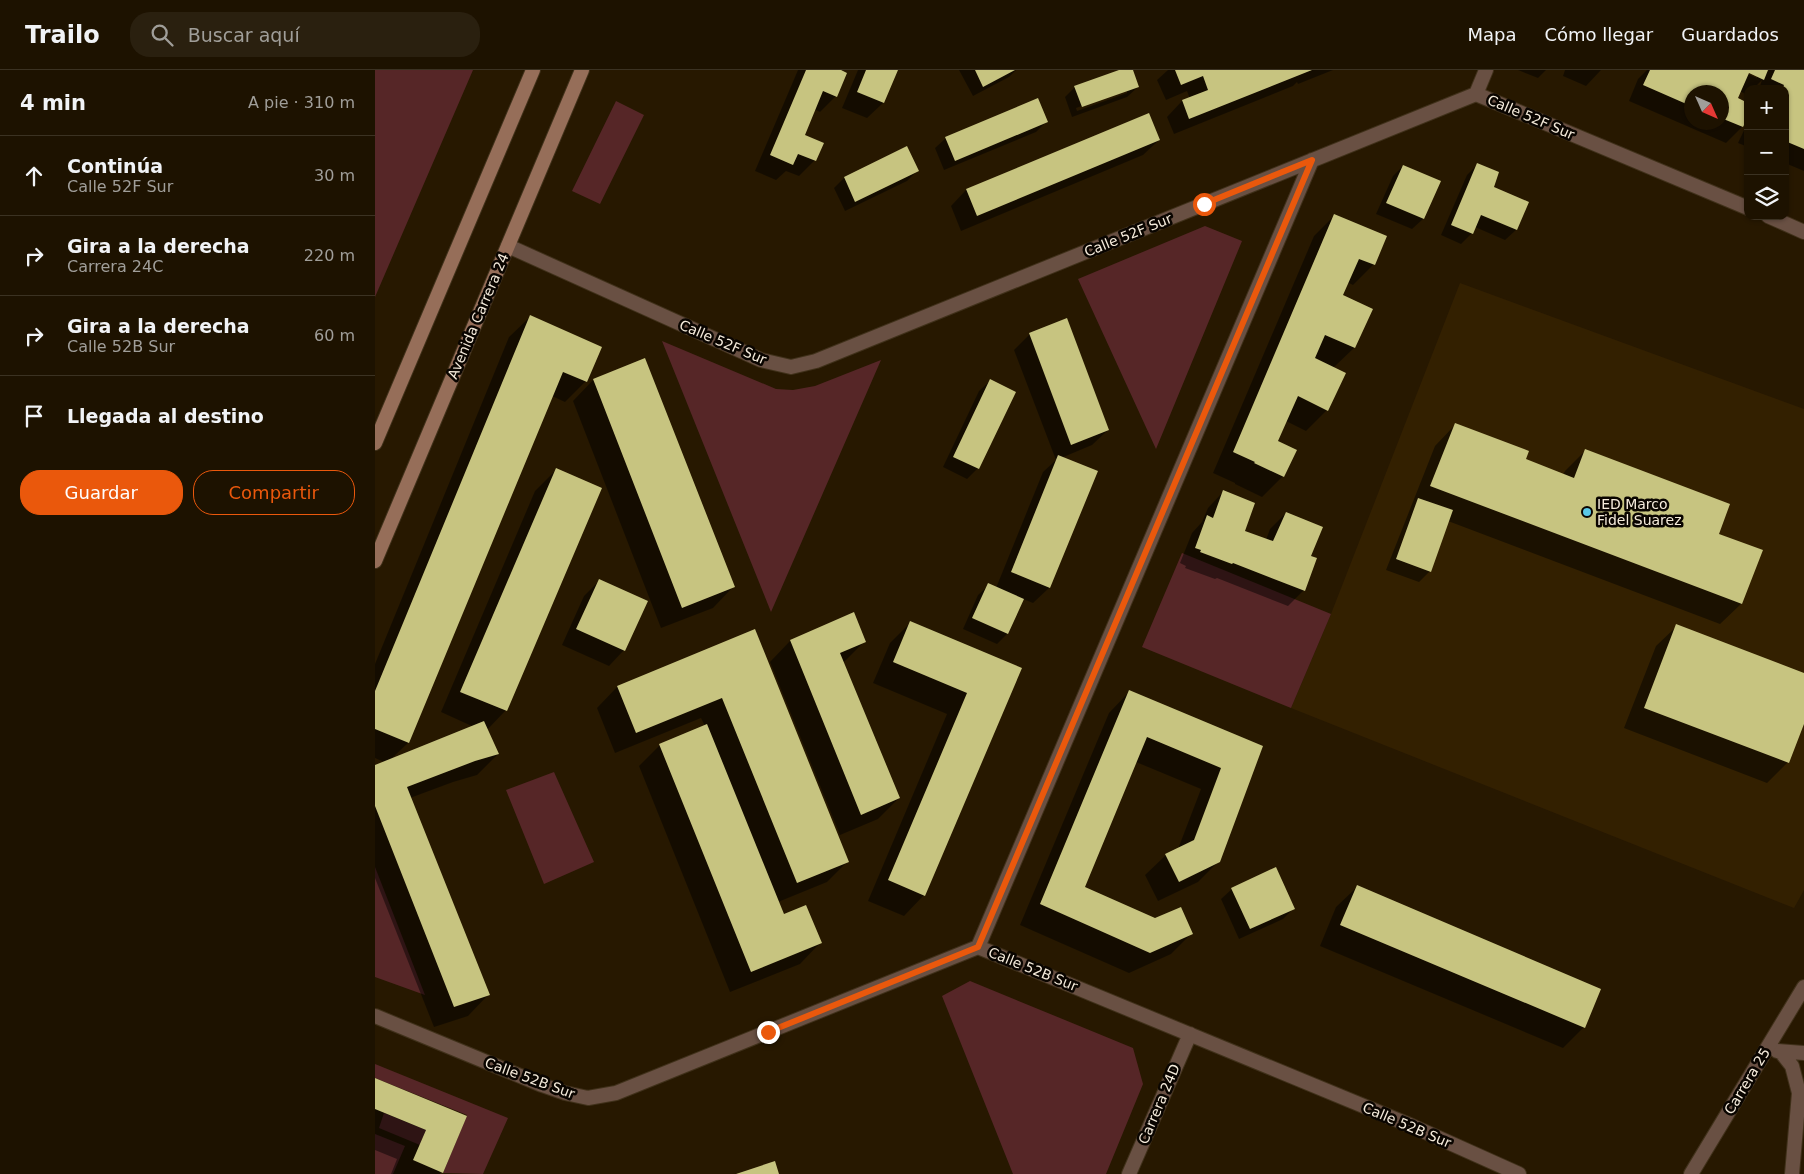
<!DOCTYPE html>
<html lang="es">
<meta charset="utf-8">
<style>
body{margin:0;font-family:"DejaVu Sans",sans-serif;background:#2a200f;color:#f1f3f6}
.controls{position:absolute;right:15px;top:15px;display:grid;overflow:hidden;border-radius:10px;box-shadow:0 1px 4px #0004}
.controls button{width:45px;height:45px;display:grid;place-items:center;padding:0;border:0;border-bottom:1px solid #3b3222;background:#1d1200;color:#f1f3f6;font:25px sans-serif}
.compass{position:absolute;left:1309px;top:15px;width:45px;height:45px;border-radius:50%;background:#1d1200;box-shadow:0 1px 4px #0004;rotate:135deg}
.stop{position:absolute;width:15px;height:15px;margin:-11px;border:4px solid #ea580c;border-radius:50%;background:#fff}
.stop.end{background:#ea580c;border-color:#fff;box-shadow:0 1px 5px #0008}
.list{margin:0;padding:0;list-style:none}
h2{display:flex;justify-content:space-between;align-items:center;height:65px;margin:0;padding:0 20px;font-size:21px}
h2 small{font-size:16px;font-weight:400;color:#a09e99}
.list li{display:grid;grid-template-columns:32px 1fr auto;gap:15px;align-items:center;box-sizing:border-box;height:80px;padding:0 20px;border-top:1px solid #3b3222}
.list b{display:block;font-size:19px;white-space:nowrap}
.list p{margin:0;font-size:16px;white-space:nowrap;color:#a09e99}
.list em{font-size:16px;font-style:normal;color:#a09e99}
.actions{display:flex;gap:10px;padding:15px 20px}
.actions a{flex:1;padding:11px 0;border:1px solid #ea580c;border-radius:20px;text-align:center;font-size:18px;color:#ea580c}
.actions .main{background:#ea580c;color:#fff}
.icon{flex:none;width:28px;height:28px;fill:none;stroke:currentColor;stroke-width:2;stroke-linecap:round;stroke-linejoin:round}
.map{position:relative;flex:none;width:1429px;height:1104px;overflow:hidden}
header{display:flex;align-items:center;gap:30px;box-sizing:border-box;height:70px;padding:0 25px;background:#1d1200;border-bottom:1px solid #3b3222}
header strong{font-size:24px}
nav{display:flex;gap:28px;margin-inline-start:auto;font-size:18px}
.search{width:350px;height:45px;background:#2a200f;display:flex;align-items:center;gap:12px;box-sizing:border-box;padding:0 18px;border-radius:20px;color:#a09e99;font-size:19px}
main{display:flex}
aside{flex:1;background:#1d1200}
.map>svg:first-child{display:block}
.built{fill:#332000}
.green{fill:#562627}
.shadow{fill:#0007;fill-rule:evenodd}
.building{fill:#c7c480}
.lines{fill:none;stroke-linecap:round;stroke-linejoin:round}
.minor-casing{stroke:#40311a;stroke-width:16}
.tertiary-casing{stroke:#40311a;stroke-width:16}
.secondary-casing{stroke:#40311a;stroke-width:16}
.minor{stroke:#695043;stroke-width:14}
.tertiary{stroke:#695043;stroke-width:14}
.secondary{stroke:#966e59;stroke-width:14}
.route{stroke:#ea580c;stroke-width:6}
.poi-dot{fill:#5ac8e6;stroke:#0a0500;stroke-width:2}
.labels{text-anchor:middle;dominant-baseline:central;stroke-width:5;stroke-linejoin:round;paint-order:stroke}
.street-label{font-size:14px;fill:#f5ebdb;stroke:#0a0500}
.poi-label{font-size:14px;fill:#f5ebdb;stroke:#0a0500;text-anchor:start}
</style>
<header>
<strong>Trailo</strong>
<div class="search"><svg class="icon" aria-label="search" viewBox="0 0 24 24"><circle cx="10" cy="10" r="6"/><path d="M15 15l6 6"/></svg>Buscar aquí</div>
<nav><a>Mapa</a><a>Cómo llegar</a><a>Guardados</a></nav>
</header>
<main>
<aside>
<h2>4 min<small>A pie · 310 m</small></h2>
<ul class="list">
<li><svg class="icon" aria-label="ahead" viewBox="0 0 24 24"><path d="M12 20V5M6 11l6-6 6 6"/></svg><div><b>Continúa</b><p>Calle 52F Sur</p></div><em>30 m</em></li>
<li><svg class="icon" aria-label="right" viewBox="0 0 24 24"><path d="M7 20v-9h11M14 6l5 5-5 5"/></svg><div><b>Gira a la derecha</b><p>Carrera 24C</p></div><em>220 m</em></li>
<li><svg class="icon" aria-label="right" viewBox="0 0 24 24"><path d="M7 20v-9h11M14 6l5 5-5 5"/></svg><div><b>Gira a la derecha</b><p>Calle 52B Sur</p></div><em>60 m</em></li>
<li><svg class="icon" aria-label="arrive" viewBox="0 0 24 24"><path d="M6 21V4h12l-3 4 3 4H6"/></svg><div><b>Llegada al destino</b></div></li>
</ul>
<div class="actions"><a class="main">Guardar</a><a>Compartir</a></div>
</aside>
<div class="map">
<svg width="1429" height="1104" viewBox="0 0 1429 1104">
<rect width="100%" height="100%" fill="#271800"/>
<path class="built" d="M 1085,213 L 1429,339 L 1429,820 L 1419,838 L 916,638 L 956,544 Z"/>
<path class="green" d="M 0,0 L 98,0 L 0,227 Z
M 241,31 L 269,45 L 225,134 L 197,121 Z
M 830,156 L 867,171 L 781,379 L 703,209 Z
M 287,271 L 401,319 L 418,320 L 440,316 L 506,290 L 396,542 Z
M 807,483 L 956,544 L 916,638 L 767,577 Z
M 179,702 L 219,792 L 169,814 L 131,720 Z
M 0,797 L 50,925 L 0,907 Z
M 595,911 L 758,978 L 768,1014 L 731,1104 L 638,1104 L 567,926 Z
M 0,994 L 133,1048 L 108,1104 L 68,1103 L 92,1045 L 0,1008 Z
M 9,1043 L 51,1060 L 45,1075 L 4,1058 Z
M 0,1064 L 30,1076 L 18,1104 L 0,1104 Z"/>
<path class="shadow" d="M 423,0 L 463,0 L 461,26 L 445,42 L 439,39 L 428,65 L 440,90 L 424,106 L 411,101 L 401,110 L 380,101 Z
M 483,0 L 522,0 L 508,33 L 492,48 L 467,38 Z
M 584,0 L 641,0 L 634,7 L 598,26 Z
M 748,0 L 757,0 L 763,17 L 752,27 L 697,47 L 690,27 L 700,17 ZM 752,20 L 752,23 L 702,41 L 701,38 Z
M 793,0 L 958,0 L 923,14 L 922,12 L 918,16 L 799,64 L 792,47 L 807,31 L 815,29 L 812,21 L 791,30 L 782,10 Z
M 1143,0 L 1171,0 L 1163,8 Z
M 1190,0 L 1226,0 L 1211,16 L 1188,6 Z
M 1272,0 L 1369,0 L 1368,2 L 1382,8 L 1382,5 L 1369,0 L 1392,0 L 1391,3 L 1394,0 L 1429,0 L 1429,101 L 1410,93 L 1410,19 L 1384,19 L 1387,10 L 1378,19 L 1373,19 L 1372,25 L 1365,21 L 1361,29 L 1373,44 L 1367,57 L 1351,73 L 1254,31 L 1263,9 ZM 1316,22 L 1346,22 L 1346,52 L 1316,52 Z
M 773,44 L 784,70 L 768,85 L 586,161 L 576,136 L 591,120 Z
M 671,52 L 661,62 L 569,100 L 560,78 L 571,68 Z
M 1373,52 L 1373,77 L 1363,73 Z
M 1103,94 L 1117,117 L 1153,132 L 1141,160 L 1130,170 L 1100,157 L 1097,163 L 1086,174 L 1066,165 L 1092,105 Z
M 1028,96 L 1048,149 L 1037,159 L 1001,144 L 1018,106 Z
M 542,101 L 532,111 L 470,141 L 459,118 L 469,108 Z
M 960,145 L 999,194 L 978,215 L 972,212 L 966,226 L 996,240 L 979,278 L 958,298 L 952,340 L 931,361 L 911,351 L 902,372 L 908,406 L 887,427 L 860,414 L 860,413 L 838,403 L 939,166 Z
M 155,247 L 211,311 L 190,332 L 177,326 L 33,673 L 16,689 L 99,657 L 66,642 L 160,421 L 181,400 L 131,640 L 112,660 L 123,684 L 102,705 L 78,712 L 35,728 L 113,925 L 93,946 L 59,957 L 0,808 L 0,696 L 9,692 L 0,688 L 0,594 L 134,267 Z
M 655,264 L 733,360 L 717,375 L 686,388 L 674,518 L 658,533 L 648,529 L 632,564 L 622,574 L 588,559 L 603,525 L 614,515 L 621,518 L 668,402 L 681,390 L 639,280 Z
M 218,310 L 358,517 L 338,538 L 286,558 L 198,331 Z
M 615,311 L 603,398 L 592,409 L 568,397 L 604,321 Z
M 1080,355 L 1149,390 L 1188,405 L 1190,401 L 1210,381 L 1342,464 L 1386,481 L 1366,534 L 1345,554 L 1073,451 L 1055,501 L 1044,512 L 1011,500 L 1060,376 Z
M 848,422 L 869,461 L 891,470 L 895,459 L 911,443 L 934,487 L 929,520 L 913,536 L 842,508 L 840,509 L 810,498 L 811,496 L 805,493 L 817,463 L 827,452 L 833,438 Z
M 224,511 L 249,580 L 234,596 L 187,575 L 209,526 Z
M 536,552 L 645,598 L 549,825 L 529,846 L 493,831 L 572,644 L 498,613 L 515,573 Z
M 1302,556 L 1429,604 L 1429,650 L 1413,692 L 1392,713 L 1249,658 L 1281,576 Z
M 379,561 L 473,791 L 452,812 L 403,832 L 408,846 L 445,873 L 425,894 L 355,922 L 264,696 L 285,675 L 330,656 L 326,648 L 240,683 L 222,638 L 242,617 Z
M 415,571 L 489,572 L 468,593 L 524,728 L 503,749 L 465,765 L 395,592 Z
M 754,622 L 887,677 L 844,791 L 823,812 L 783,831 L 770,805 L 791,785 L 803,779 L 826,719 L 761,692 L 708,817 L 780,850 L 817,863 L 796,884 L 754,903 L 645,855 L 734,643 Z
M 982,817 L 1209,957 L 1188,978 L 945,876 L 961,837 Z
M 857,819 L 919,838 L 908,849 L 864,869 L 846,829 Z
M 0,1009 L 90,1046 L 65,1104 L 16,1104 L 22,1089 L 0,1080 Z"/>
<path class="building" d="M 431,0 L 466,0 L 472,3 L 462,27 L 448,21 L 430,65 L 449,73 L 441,91 L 423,84 L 418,95 L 395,85 Z
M 491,0 L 523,0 L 509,33 L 482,22 Z
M 600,0 L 640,0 L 608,17 Z
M 744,0 L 758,0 L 764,17 L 707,37 L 699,16 Z
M 800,0 L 937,0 L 814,49 L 807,30 L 833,20 L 828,6 L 806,15 Z
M 1275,0 L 1393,0 L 1389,10 L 1374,3 L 1363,28 L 1373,33 L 1373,47 L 1368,57 L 1346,48 L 1346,22 L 1316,22 L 1316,36 L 1268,15 Z
M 1400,0 L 1429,0 L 1429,79 L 1410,71 L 1410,19 L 1407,19 L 1409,15 L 1396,9 Z
M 663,28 L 673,52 L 580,91 L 570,67 Z
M 774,43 L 785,70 L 602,146 L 591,119 Z
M 532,76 L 544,101 L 480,132 L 469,107 Z
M 1102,93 L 1124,102 L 1119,117 L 1154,132 L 1142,160 L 1106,145 L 1098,164 L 1076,155 Z
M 1028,95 L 1066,111 L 1049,149 L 1011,133 Z
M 959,144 L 1012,166 L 1000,195 L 984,189 L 968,225 L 998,239 L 980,278 L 950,265 L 940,288 L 971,303 L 953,341 L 923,326 L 903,371 L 922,380 L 909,407 L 879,393 L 880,392 L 858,382 Z
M 155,245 L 227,277 L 212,312 L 188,302 L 34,673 L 0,659 L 0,621 Z
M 692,248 L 734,360 L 696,375 L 654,263 Z
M 270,288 L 360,517 L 307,538 L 218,309 Z
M 615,309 L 641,322 L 604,399 L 578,387 Z
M 1080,353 L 1154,381 L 1151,389 L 1199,408 L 1210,379 L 1355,434 L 1344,464 L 1388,480 L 1367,534 L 1055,416 Z
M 683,385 L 723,401 L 675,518 L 636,502 Z
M 181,398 L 227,418 L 132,641 L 85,622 Z
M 848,420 L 880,433 L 870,461 L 898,471 L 911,442 L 948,457 L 936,486 L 942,488 L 930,521 L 858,493 L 857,494 L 825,482 L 826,480 L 820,478 L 832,445 L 838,448 Z
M 1043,428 L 1078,440 L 1056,502 L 1021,489 Z
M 224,509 L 273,531 L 250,581 L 201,559 Z
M 613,513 L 649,529 L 633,564 L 597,548 Z
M 479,542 L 491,572 L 465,583 L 525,728 L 486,745 L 415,570 Z
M 535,551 L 647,598 L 550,826 L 513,810 L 592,623 L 518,592 Z
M 1301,554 L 1429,603 L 1429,654 L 1414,693 L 1269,638 Z
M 380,559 L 474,792 L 422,813 L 347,628 L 261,663 L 242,616 Z
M 754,620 L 888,676 L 845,792 L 804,812 L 790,784 L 819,770 L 846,698 L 772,667 L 710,817 L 780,848 L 806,837 L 818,864 L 775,883 L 665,834 Z
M 109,651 L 124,684 L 100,691 L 32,717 L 115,925 L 79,937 L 0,736 L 0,695 Z
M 332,654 L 409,844 L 431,835 L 447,873 L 376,902 L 284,674 Z
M 901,797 L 920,839 L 875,859 L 856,818 Z
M 982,815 L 1226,919 L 1210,958 L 965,855 Z
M 0,1008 L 92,1046 L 68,1103 L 38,1090 L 51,1060 L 0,1039 Z
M 400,1091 L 404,1104 L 361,1104 Z"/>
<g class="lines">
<g class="minor-casing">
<path id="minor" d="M 1101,24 L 1111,0
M 1393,146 L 1429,162
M 133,176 L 386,290 L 416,297 L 441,291 L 1101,24 L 1373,138
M 603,877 L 937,90
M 0,946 L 167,1015 L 190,1023 L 213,1028 L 241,1023 L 603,877 L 1037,1056 L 1144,1104
M 1402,981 L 1429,983
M 1406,982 L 1417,996 L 1424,1023 L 1417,1104
M 754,1104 L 815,964"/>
</g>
<g class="tertiary-casing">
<path id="tertiary" d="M 1316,1104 L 1429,917"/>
</g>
<g class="secondary-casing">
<path id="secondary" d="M 0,373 L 158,0
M 0,491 L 207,0"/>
</g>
<use href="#minor" class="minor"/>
<use href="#tertiary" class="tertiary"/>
<use href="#secondary" class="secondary"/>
</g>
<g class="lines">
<path class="route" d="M 393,962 L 603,877 L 937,90 L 829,134"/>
</g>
<circle class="poi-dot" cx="1212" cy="442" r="5"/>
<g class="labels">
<g class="street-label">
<text transform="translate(1156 47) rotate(23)">Calle 52F Sur</text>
<text transform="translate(753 165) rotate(-22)">Calle 52F Sur</text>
<text transform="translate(103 246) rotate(-67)">Avenida Carrera 24</text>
<text transform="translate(348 272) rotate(23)">Calle 52F Sur</text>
<text transform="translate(658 899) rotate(22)">Calle 52B Sur</text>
<text transform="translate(155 1008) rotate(20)">Calle 52B Sur</text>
<text transform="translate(1372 1011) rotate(-59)">Carrera 25</text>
<text transform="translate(784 1034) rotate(-67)">Carrera 24D</text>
<text transform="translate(1032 1055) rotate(23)">Calle 52B Sur</text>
</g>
<g class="poi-label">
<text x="1222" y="434">IED Marco<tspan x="1222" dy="16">Fidel Suarez</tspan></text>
</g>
</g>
</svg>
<div class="controls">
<button>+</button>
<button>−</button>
<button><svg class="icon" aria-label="layers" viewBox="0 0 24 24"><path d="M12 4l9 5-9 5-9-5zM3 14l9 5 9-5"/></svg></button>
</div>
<svg class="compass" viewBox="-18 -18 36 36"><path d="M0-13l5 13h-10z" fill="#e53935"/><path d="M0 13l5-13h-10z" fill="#a09e99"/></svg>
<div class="stop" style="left:829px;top:134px"></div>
<div class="stop end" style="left:393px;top:962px"></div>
</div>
</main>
